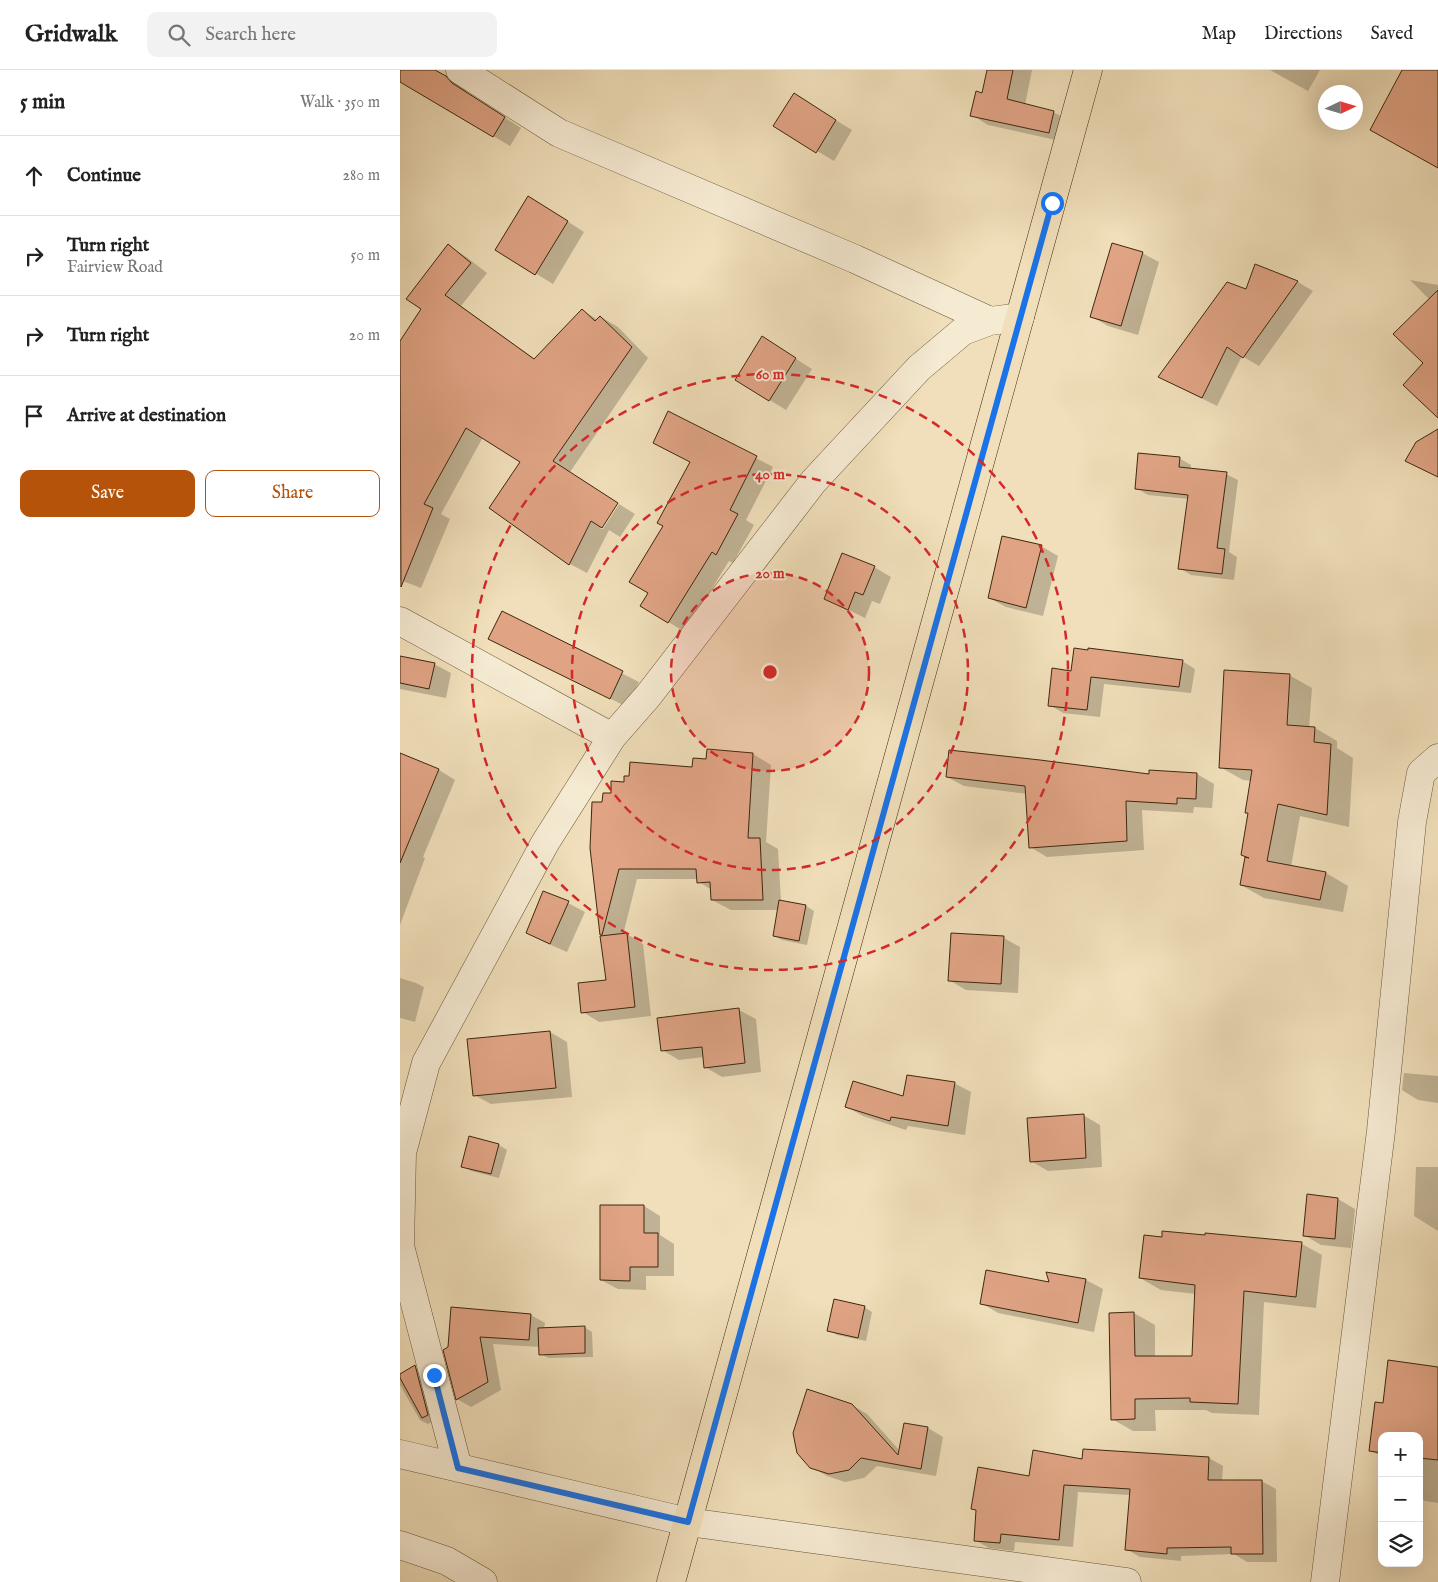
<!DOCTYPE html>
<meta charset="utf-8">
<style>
body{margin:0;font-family:"IM FELL English",serif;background:#f2f2f2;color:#222}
.controls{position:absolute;right:15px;bottom:15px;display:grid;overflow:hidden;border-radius:10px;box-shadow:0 5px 20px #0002}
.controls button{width:45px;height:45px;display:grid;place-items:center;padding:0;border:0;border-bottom:1px solid #e0e0e0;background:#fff;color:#222;font:25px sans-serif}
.compass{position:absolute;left:918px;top:15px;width:45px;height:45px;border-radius:50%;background:#fff;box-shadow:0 5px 20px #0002;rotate:86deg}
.stop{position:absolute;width:15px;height:15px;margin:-11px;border:4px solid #1a73e8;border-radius:50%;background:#fff}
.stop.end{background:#1a73e8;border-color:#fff;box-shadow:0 1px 5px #0008}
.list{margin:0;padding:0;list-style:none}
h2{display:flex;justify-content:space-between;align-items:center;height:65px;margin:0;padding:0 20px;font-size:21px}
h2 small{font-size:16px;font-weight:400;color:#767676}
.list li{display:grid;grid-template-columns:32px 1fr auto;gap:15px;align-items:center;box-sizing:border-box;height:80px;padding:0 20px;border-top:1px solid #e0e0e0}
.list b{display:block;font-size:19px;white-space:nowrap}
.list p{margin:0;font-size:16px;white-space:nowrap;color:#767676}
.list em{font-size:16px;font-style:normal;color:#767676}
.actions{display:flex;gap:10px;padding:15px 20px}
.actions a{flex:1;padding:11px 0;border:1px solid #b45309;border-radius:10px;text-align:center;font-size:18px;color:#b45309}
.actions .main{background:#b45309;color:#fff}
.icon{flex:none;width:28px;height:28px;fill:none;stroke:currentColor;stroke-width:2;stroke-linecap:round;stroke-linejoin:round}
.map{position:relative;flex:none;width:1038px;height:1512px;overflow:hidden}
header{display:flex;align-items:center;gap:30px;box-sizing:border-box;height:70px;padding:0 25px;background:#fff;border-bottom:1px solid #e0e0e0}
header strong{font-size:24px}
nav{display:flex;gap:28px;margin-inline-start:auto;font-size:18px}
.search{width:350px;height:45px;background:#f2f2f2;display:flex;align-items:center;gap:12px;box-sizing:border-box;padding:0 18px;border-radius:10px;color:#767676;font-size:19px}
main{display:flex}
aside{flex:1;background:#fff}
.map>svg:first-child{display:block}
.shadow{fill:#0003}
.building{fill:#e0a485;stroke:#3e270d}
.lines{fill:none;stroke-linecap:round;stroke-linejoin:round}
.minor-casing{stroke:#6a5538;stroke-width:29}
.major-casing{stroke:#3e270d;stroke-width:29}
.minor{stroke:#f5ead2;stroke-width:28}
.major{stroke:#f0dfba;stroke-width:28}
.route{stroke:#1a73e8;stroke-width:6}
.ring{fill:none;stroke:#d62828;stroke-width:2.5;stroke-dasharray:9 6}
.centre{fill:#d62828;stroke:#f5ead2;stroke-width:2.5}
.ring-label{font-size:15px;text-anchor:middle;font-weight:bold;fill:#d62828;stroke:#f5ead2;stroke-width:4;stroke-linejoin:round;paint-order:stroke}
</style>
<header>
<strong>Gridwalk</strong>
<div class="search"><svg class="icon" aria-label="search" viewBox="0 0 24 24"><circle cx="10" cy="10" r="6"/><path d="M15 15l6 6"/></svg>Search here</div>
<nav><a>Map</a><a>Directions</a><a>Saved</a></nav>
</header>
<main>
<aside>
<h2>5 min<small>Walk · 350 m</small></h2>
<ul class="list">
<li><svg class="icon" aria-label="ahead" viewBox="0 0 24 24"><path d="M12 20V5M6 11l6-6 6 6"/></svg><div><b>Continue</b></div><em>280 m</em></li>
<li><svg class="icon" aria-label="right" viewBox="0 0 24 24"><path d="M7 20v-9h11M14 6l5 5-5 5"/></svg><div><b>Turn right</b><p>Fairview Road</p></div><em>50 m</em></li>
<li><svg class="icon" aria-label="right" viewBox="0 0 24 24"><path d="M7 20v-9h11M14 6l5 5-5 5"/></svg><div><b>Turn right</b></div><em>20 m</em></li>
<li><svg class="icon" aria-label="arrive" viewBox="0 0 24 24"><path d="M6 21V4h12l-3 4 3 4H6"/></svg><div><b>Arrive at destination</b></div></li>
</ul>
<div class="actions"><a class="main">Save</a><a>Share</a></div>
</aside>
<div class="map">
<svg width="1038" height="1512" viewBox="0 0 1038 1512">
<rect width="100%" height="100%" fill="#f0dfba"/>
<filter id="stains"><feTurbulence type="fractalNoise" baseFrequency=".004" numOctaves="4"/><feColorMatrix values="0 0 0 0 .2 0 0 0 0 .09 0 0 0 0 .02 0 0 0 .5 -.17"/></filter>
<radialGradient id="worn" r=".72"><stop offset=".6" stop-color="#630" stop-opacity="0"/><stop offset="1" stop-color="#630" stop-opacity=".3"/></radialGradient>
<path class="shadow" d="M 11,0 L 33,0 L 63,17 L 68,24 L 121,58 L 110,76 L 4,13 Z
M 588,0 L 632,0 L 625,35 L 653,42 L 670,51 L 665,72 L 588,55 L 572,45 L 583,24 Z
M 870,0 L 920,0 L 908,21 Z
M 411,35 L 452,60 L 434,91 L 375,56 Z
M 145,137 L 184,162 L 153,214 L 97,180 Z
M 48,176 L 65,186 L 87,203 L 61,236 L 135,289 L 182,240 L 198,250 L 201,247 L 218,257 L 248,288 L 170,402 L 217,433 L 200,459 L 203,459 L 219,434 L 235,444 L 220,467 L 209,460 L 187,503 L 170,494 L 91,438 L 122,392 L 83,367 L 41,444 L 50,449 L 21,518 L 0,510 L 0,452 L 5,441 L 0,438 L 0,274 L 22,239 Z
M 742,183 L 759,192 L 738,265 L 708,256 L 692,247 Z
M 856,195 L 898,212 L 913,221 L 859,296 L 842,286 L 817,336 L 775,315 L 846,221 Z
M 1010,210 L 1038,215 L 1038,346 L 1005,315 L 1025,293 L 1030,230 Z
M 379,278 L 412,299 L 386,340 L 337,310 Z
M 269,343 L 373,397 L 346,450 L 354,455 L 333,493 L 329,491 L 285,562 L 242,536 L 250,523 L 265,456 L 291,392 Z
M 779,388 L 791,395 L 791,399 L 826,404 L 838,410 L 829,482 L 837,487 L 834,510 L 791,505 L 779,498 L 789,429 L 748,425 L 736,418 Z
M 641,476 L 658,486 L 643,546 L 606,537 L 589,528 Z
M 474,497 L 491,507 L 480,534 L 472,531 L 465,548 L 425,528 Z
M 102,543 L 239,612 L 227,637 L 90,568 Z
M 0,587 L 34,594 L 51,603 L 46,628 L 0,619 Z
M 782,591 L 795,599 L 791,623 L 704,614 L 700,647 L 663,643 L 650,635 L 672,602 Z
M 889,605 L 912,618 L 909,658 L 915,658 L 937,671 L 937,678 L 953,688 L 949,757 L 900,746 L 891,797 L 926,803 L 948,816 L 943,842 L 864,828 L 841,815 L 846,787 L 842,785 L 849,744 L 852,711 L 843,710 L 820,697 Z
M 0,684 L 39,700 L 55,710 L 23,787 L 25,788 L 0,855 Z
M 353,684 L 371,695 L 366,772 L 378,779 L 381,831 L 406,836 L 414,841 L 407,875 L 382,870 L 374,866 L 379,840 L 331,840 L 312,830 L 312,820 L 299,812 L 298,809 L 237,809 L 223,865 L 227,864 L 243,874 L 251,946 L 199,952 L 183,942 L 207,911 L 206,867 L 201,864 L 204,734 L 225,713 L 294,699 L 307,690 Z
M 750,702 L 797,704 L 814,714 L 812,738 L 794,737 L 793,743 L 742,740 L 744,780 L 647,787 L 630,777 L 627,724 L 564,716 L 547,707 L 750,706 Z
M 168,833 L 185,842 L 167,882 L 144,872 L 127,863 Z
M 604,868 L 620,877 L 618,923 L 566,920 L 549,910 Z
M 0,908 L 16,913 L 24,917 L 15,952 L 0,948 Z
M 339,940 L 356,949 L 361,1002 L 322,1007 L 305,997 L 304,987 L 279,990 L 262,980 Z
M 150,962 L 167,972 L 172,1027 L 91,1034 L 74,1025 Z
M 1004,1003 L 1038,1006 L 1038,1033 L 1018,1030 L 1002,1020 Z
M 554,1013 L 571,1022 L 565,1065 L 508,1056 L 506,1060 L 463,1046 L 447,1037 L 504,1028 Z
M 683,1045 L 700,1055 L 702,1097 L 648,1101 L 631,1091 Z
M 70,1068 L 99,1075 L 107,1080 L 99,1108 L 71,1101 L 63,1096 Z
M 1016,1097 L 1038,1097 L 1038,1161 L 1014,1146 Z
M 908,1126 L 938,1129 L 955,1139 L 951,1178 L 921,1175 L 904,1165 Z
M 244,1136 L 260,1146 L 260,1165 L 274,1174 L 274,1206 L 246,1206 L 246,1220 L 218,1219 L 201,1210 Z
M 902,1174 L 922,1185 L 916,1238 L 864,1232 L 859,1345 L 812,1343 L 806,1340 L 755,1340 L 756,1361 L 733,1361 L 712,1349 L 734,1243 L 755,1255 L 755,1288 L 793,1287 L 796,1224 L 761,1220 L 740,1208 Z
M 648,1203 L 686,1210 L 703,1219 L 694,1262 L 598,1243 L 581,1233 L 650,1214 Z
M 464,1237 L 472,1242 L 466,1271 L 437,1265 L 429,1260 Z
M 52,1239 L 131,1245 L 145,1253 L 144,1259 L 184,1257 L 192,1262 L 193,1287 L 149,1288 L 140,1284 L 140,1277 L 93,1274 L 101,1320 L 71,1337 L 57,1329 L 49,1278 Z
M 989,1291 L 1038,1298 L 1038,1433 L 1025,1431 L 1019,1428 L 1019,1366 L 982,1366 L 982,1387 L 970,1380 L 984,1334 Z
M 15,1297 L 23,1301 L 36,1350 L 28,1354 L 20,1350 L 0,1315 L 0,1305 Z
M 452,1335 L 467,1344 L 500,1381 L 528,1358 L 543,1367 L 536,1406 L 477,1396 L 464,1408 L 445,1412 L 427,1406 L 411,1397 Z
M 809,1388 L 823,1396 L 822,1411 L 861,1411 L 876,1419 L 877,1492 L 847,1492 L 834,1484 L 781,1486 L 781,1491 L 740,1487 L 726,1479 L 730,1425 L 678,1422 L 673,1477 L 615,1472 L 614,1481 L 589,1478 L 575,1470 L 577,1441 L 572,1438 L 630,1407 L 684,1390 Z"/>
<path class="building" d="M 0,0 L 35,0 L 46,6 L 52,13 L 105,47 L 93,67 L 0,12 Z
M 587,0 L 613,0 L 607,29 L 654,41 L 649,63 L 570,46 L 576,21 L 582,23 Z
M 1002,0 L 1038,0 L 1038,98 L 970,60 Z
M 394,23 L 436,50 L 416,83 L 373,56 Z
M 128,126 L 168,151 L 135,205 L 95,180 Z
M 712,173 L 743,182 L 721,256 L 690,247 Z
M 48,174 L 71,193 L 45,225 L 134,289 L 182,239 L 195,251 L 200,246 L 232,277 L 153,391 L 218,433 L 202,458 L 191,451 L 169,495 L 89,438 L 120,392 L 66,358 L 24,434 L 33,438 L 1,517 L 0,271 L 21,239 L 6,229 Z
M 855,194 L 898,211 L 843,288 L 827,277 L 802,328 L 758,307 L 827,212 L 846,219 Z
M 1038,220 L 1038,348 L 1003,315 L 1023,293 L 993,264 Z
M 362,266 L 396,288 L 369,331 L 335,310 Z
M 268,341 L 357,386 L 330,440 L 338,444 L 316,485 L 312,482 L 268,553 L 240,536 L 248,523 L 229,512 L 263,456 L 257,453 L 290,392 L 253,373 Z
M 1038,359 L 1038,407 L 1005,391 L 1016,372 Z
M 738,383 L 780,387 L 779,397 L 827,402 L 817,478 L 825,479 L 822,504 L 778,499 L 788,425 L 735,419 Z
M 602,466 L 642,475 L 626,538 L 588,528 Z
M 442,483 L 475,496 L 463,525 L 455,522 L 448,540 L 424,529 Z
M 102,541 L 223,601 L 210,629 L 88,569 Z
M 674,578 L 688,580 L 688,578 L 783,590 L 779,617 L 691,607 L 687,640 L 648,636 L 652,598 L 671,601 Z
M 0,586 L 35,593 L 29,619 L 0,613 Z
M 824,600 L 890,604 L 887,655 L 915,657 L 914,672 L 931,674 L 927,745 L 878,734 L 867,791 L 926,802 L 920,830 L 840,815 L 845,787 L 849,788 L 841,785 L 848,743 L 845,743 L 852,700 L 819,698 Z
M 307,679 L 353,683 L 348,768 L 360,768 L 363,830 L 311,830 L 310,812 L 297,813 L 296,799 L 219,799 L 202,865 L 200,865 L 190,778 L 192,732 L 202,732 L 203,723 L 211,723 L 211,711 L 224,712 L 224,706 L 229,706 L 230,692 L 292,697 L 293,688 L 306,689 Z
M 549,680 L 640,690 L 749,704 L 749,700 L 797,703 L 796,729 L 777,728 L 777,734 L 726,731 L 727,771 L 629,778 L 625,716 L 546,707 Z
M 0,683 L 39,699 L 0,793 Z
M 143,821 L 169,831 L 150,874 L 126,863 Z
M 379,830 L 406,835 L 399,871 L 373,866 Z
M 227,863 L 235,937 L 181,943 L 178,913 L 206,910 L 200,866 Z
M 551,863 L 604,866 L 601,914 L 548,911 Z
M 339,938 L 345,993 L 304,998 L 302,977 L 261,981 L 257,948 Z
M 150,961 L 156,1018 L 73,1026 L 67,969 Z
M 507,1005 L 555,1012 L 548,1056 L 491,1047 L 490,1051 L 445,1037 L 453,1011 L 503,1026 Z
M 684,1044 L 686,1088 L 630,1092 L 627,1048 Z
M 69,1066 L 99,1074 L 91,1104 L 61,1097 Z
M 907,1124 L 938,1128 L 935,1169 L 903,1166 Z
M 200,1135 L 244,1135 L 244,1163 L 258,1163 L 258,1197 L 230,1197 L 230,1211 L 200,1210 Z
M 762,1161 L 805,1165 L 805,1163 L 902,1172 L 896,1227 L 844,1221 L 838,1334 L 790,1332 L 790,1328 L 735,1329 L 735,1349 L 711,1350 L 709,1243 L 734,1242 L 735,1286 L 792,1286 L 795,1215 L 739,1208 L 744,1165 L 762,1167 Z
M 586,1200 L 649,1212 L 646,1202 L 686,1209 L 678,1253 L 580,1234 Z
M 434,1229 L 465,1236 L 458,1268 L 427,1261 Z
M 51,1237 L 131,1244 L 129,1270 L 80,1267 L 88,1312 L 56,1330 L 43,1280 L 48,1277 Z
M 185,1256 L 185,1283 L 139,1285 L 138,1258 Z
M 988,1290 L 1038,1297 L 1038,1390 L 1019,1388 L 1019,1366 L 982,1366 L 982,1383 L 969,1381 L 975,1332 L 983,1333 Z
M 15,1295 L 28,1345 L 22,1348 L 0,1308 L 0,1304 Z
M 407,1319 L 452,1334 L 498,1385 L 504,1353 L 528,1357 L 521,1399 L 461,1388 L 449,1400 L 429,1404 L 410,1398 L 397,1383 L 393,1363 Z
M 683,1379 L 809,1387 L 808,1410 L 862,1410 L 863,1484 L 831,1484 L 831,1477 L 767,1478 L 767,1484 L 725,1480 L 730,1419 L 664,1415 L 659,1470 L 601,1464 L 600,1473 L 574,1471 L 576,1440 L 571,1439 L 578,1397 L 629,1406 L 633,1380 L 682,1389 Z"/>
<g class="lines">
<g class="minor-casing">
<path id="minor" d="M 60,0 L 159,63 L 455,189 L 590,251
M 0,551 L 212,667
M 0,1176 L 2,1083 L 26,993 L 145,773 L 212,667 L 248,626 L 413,412 L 519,298 L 563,261 L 590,251 L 620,247
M 0,1176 L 58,1398
M 0,1384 L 288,1452 L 727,1512
M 0,1475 L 47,1491 L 83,1512
M 925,1512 L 981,1061 L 1012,752 L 1021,703 L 1038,688"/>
</g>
<g class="major-casing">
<path id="major" d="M 271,1512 L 688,0"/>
</g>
<use href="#minor" class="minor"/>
<use href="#major" class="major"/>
</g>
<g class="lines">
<path class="route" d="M 34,1305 L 58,1398 L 288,1452 L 652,133"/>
</g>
<circle cx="370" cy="602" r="99" fill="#d62828" fill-opacity=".12"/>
<g class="ring">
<circle cx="370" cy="602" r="99"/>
<circle cx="370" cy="602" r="198"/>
<circle cx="370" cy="602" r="298"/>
</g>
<circle cx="370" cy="602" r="8" class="centre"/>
<g class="ring-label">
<text x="370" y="309">60 m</text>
<text x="370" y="409">40 m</text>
<text x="370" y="508">20 m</text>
</g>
<rect width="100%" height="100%" filter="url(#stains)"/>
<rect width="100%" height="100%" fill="url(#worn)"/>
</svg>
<div class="controls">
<button>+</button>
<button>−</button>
<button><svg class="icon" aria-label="layers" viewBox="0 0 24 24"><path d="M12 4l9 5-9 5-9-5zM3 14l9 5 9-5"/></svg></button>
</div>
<svg class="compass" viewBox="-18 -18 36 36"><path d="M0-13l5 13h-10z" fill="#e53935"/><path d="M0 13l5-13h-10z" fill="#767676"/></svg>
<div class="stop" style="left:652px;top:133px"></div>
<div class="stop end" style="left:34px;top:1305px"></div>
</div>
</main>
